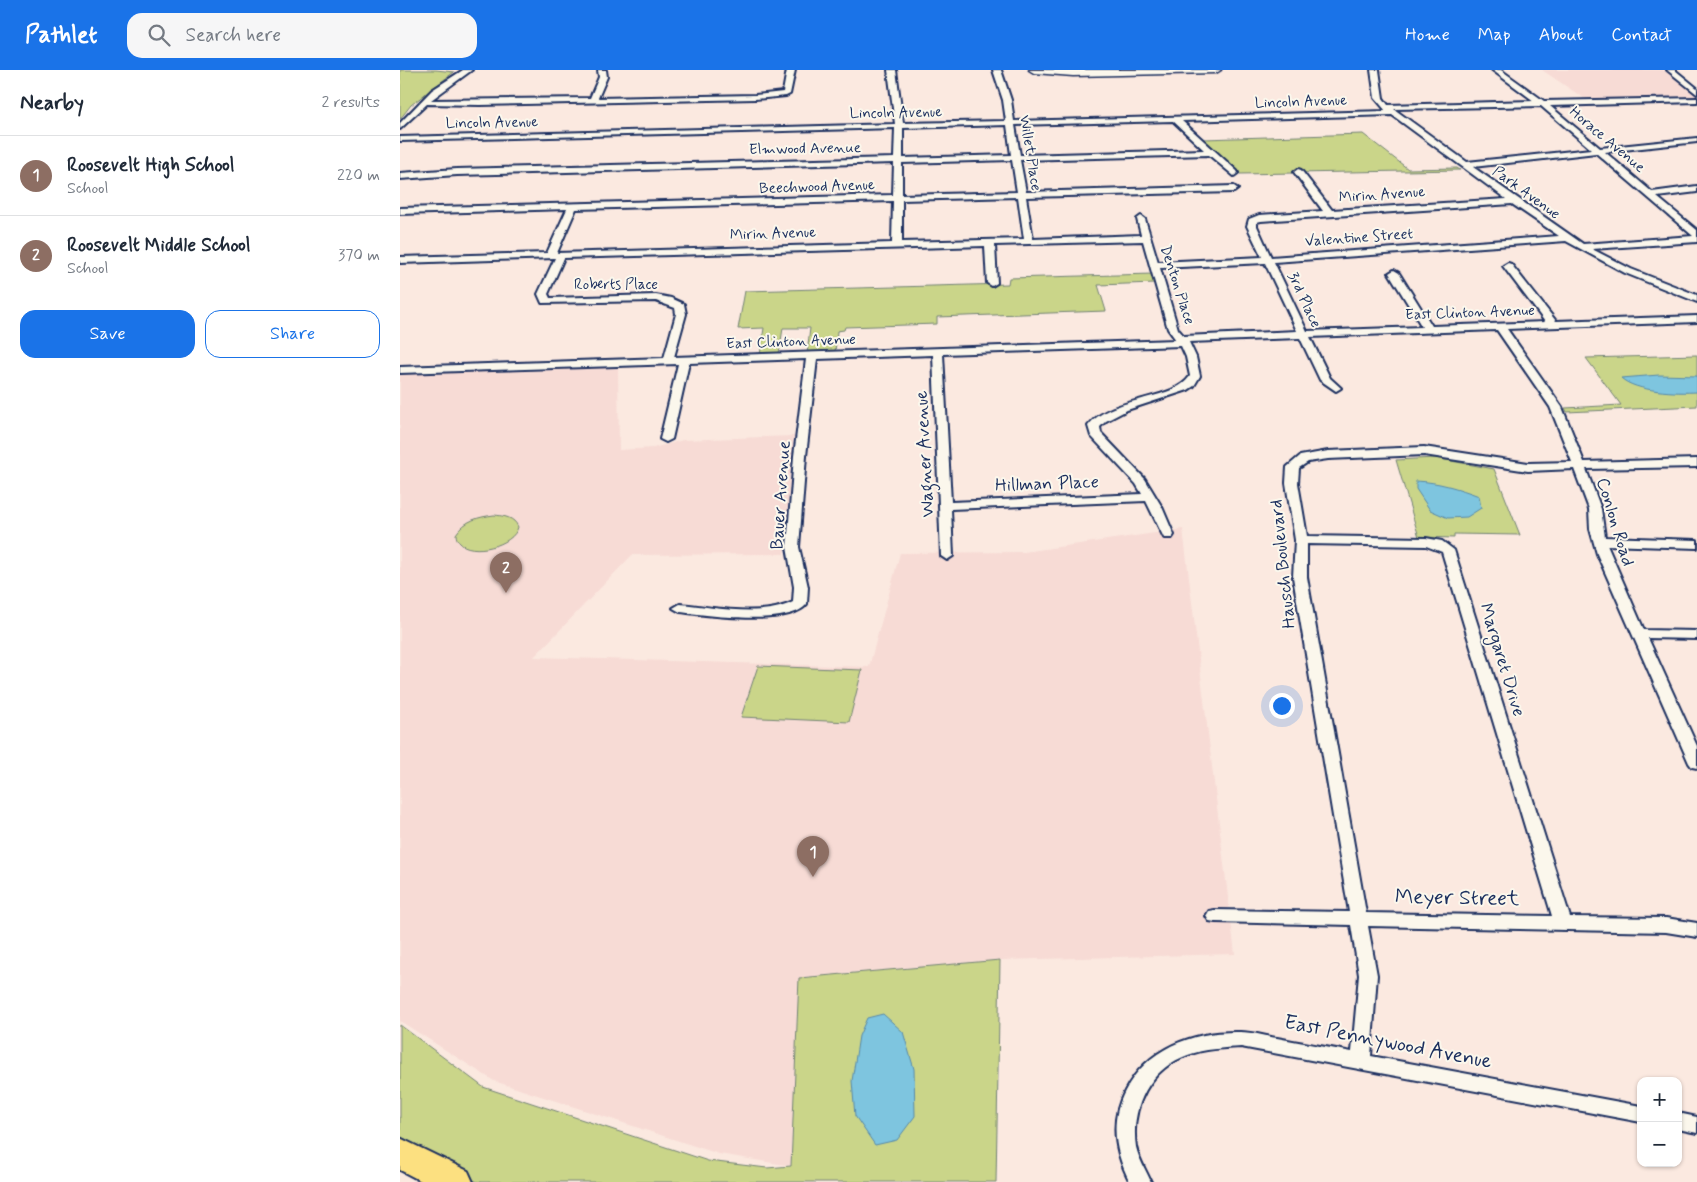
<!DOCTYPE html>
<meta charset="utf-8">
<style>
body{margin:0;font-family:Mynerve,sans-serif;background:#f6f6f7;color:#1f2937}
.controls{position:absolute;right:15px;bottom:15px;display:grid;overflow:hidden;border-radius:10px;box-shadow:0 1px 4px #0004}
.controls button{width:45px;height:45px;display:grid;place-items:center;padding:0;border:0;border-bottom:1px solid #e0e1e3;background:#fff;color:#1f2937;font:25px sans-serif}
.you{position:absolute;left:881px;top:635px;width:18px;height:18px;margin:-12px;border:4px solid #fff;border-radius:50%;background:#1a73e8;box-shadow:0 0 0 8px #1a73e833}
.badge{display:grid;place-items:center;width:32px;height:32px;border-radius:50%;background:#1a73e8;color:#fff;font-size:16px;font-weight:700}
.pin{position:absolute;translate:-50% -41px;filter:drop-shadow(0 1px 2px #0008)}
.pin::after{content:'';position:absolute;top:26px;width:18px;height:15px;background:inherit;clip-path:polygon(0 0,100% 0,50% 100%)}
.list{margin:0;padding:0;list-style:none}
h2{display:flex;justify-content:space-between;align-items:center;height:65px;margin:0;padding:0 20px;font-size:21px}
h2 small{font-size:16px;font-weight:400;color:#747a83}
.list li{display:grid;grid-template-columns:32px 1fr auto;gap:15px;align-items:center;box-sizing:border-box;height:80px;padding:0 20px;border-top:1px solid #e0e1e3}
.list b{display:block;font-size:19px;white-space:nowrap}
.list p{margin:0;font-size:16px;white-space:nowrap;color:#747a83}
.list em{font-size:16px;font-style:normal;color:#747a83}
.actions{display:flex;gap:10px;padding:15px 20px}
.actions a{flex:1;padding:11px 0;border:1px solid #1a73e8;border-radius:15px;text-align:center;font-size:18px;color:#1a73e8}
.actions .main{background:#1a73e8;color:#fff}
.icon{flex:none;width:28px;height:28px;fill:none;stroke:currentColor;stroke-width:2;stroke-linecap:round;stroke-linejoin:round}
.map{position:relative;flex:none;width:1297px;height:1112px;overflow:hidden}
header{display:flex;align-items:center;gap:30px;box-sizing:border-box;height:70px;padding:0 25px;background:#1a73e8;color:#fff}
header strong{font-size:24px}
nav{display:flex;gap:28px;margin-inline-start:auto;font-size:18px}
.search{width:350px;height:45px;background:#f6f6f7;display:flex;align-items:center;gap:12px;box-sizing:border-box;padding:0 18px;border-radius:15px;color:#747a83;font-size:19px}
main{display:flex}
aside{flex:1;background:#fff}
.map>svg:first-child{display:block}
.built{fill:#f7dbd5}
.green{fill:#cad589;stroke:#728274}
.water{fill:#7ec5df;stroke:#5689ab}
.lines{fill:none;stroke-linecap:round;stroke-linejoin:round}
.street-casing{stroke:#1b2f5e;stroke-width:4}
.secondary-casing{stroke:#1b2f5e;stroke-width:3}
.highway-casing{stroke:#1b2f5e;stroke-width:4}
.street{fill:#fbf7ec;fill-rule:evenodd}
.secondary{fill:#fbf7ec;fill-rule:evenodd}
.highway{fill:#fce080;fill-rule:evenodd}
.labels{text-anchor:middle;dominant-baseline:central;stroke-width:4;stroke-linejoin:round;paint-order:stroke}
.far-street-label{font-size:15px;fill:#1b2f5e;stroke:#fbf7ec}
.street-label{font-size:18px;fill:#1b2f5e;stroke:#fbf7ec}
.near-street-label{font-size:21px;fill:#1b2f5e;stroke:#fbf7ec}
</style>
<header>
<strong>Pathlet</strong>
<div class="search"><svg class="icon" aria-label="search" viewBox="0 0 24 24"><circle cx="10" cy="10" r="6"/><path d="M15 15l6 6"/></svg>Search here</div>
<nav><a>Home</a><a>Map</a><a>About</a><a>Contact</a></nav>
</header>
<main>
<aside>
<h2>Nearby<small>2 results</small></h2>
<ul class="list">
<li><span class="badge" style="background:#8d6e63">1</span><div><b>Roosevelt High School</b><p>School</p></div><em>220 m</em></li>
<li><span class="badge" style="background:#8d6e63">2</span><div><b>Roosevelt Middle School</b><p>School</p></div><em>370 m</em></li>
</ul>
<div class="actions"><a class="main">Save</a><a>Share</a></div>
</aside>
<div class="map">
<svg width="1297" height="1112" viewBox="0 0 1297 1112">
<rect width="100%" height="100%" fill="#fbe9e0"/>
<filter id="ink" filterUnits="userSpaceOnUse"><feTurbulence type="fractalNoise" baseFrequency=".02" numOctaves="2"/><feDisplacementMap in="SourceGraphic" scale="10" xChannelSelector="R" yChannelSelector="G"/><feConvolveMatrix kernelMatrix="1 2 1 2 8 2 1 2 1" color-interpolation-filters="sRGB"/></filter>
<g filter="url(#ink)">
<path class="built" d="M 1142,0 L 1268,0 L 1297,26 L 1297,29 L 1188,31 Z
M 218,296 L 219,380 L 253,378 L 283,370 L 394,366 L 384,484 L 232,485 L 134,587 L 469,597 L 500,483 L 624,482 L 783,459 L 835,884 L 600,890 L 399,908 L 391,1096 L 319,1084 L 94,1011 L 0,951 L 0,303 Z"/>
<path class="green" d="M 0,0 L 36,0 L 54,2 L 11,35 L 0,49 Z
M 963,64 L 1008,99 L 1057,98 L 1060,100 L 840,104 L 803,69 Z
M 753,204 L 755,213 L 698,215 L 706,241 L 537,247 L 537,254 L 445,257 L 444,260 L 437,261 L 435,283 L 407,284 L 410,258 L 383,258 L 379,284 L 360,285 L 364,258 L 338,259 L 345,221 L 608,214 L 609,208 Z
M 1297,285 L 1297,336 L 1167,342 L 1165,338 L 1221,335 L 1186,288 Z
M 1035,388 L 1094,399 L 1120,465 L 1054,464 L 1054,468 L 1019,467 L 996,390 Z
M 94,445 C 104,446 114,447 118,457 C 113,479 57,489 56,464 C 65,450 79,447 94,445 Z
M 358,596 L 462,600 L 449,652 L 341,647 Z
M 600,890 L 596,1112 L 78,1112 L 38,1095 L 0,1073 L 0,955 L 83,1017 L 308,1091 L 367,1098 L 391,1096 L 399,908 Z"/>
<path class="water" d="M 1259,305 L 1297,306 L 1297,322 C 1277,323 1236,322 1221,308 Z
M 1016,411 C 1038,412 1058,418 1079,426 L 1081,438 L 1067,447 L 1048,448 L 1030,440 L 1016,419 Z
M 483,944 L 503,962 L 514,999 L 515,1046 L 497,1070 L 475,1075 L 455,1046 L 452,1011 L 459,966 L 467,948 Z"/>
<g class="lines">
<g class="street-casing">
<path id="street" d="M 63,0 L 72,0 L 31,30 L 190,28 L 199,7 L 198,0 L 206,0 L 207,7 L 198,28 L 355,25 L 383,22 L 387,0 L 395,0 L 390,24 L 386,26 L 355,29 L 80,35 L 27,34 L 0,59 L 0,53 L 32,20 Z
M 488,0 L 496,0 L 503,53 L 606,51 L 603,30 L 593,0 L 601,0 L 611,30 L 614,51 L 986,41 L 975,28 L 971,0 L 979,0 L 983,28 L 988,35 L 1134,31 L 1092,0 L 1101,0 L 1144,31 L 1297,28 L 1297,32 L 1150,36 L 1200,78 L 1297,68 L 1297,72 L 1205,82 L 1252,122 L 1297,116 L 1297,122 L 1257,127 L 1297,160 L 1297,172 L 1192,179 L 1231,199 L 1297,225 L 1297,232 L 1225,203 L 1166,171 L 874,192 L 907,261 L 1022,257 L 989,203 L 994,200 L 999,203 L 1032,256 L 1145,252 L 1103,196 L 1108,193 L 1111,194 L 1156,251 L 1297,246 L 1297,252 L 1107,259 L 1162,337 L 1184,392 L 1297,389 L 1297,397 L 1186,399 L 1201,439 L 1205,467 L 1297,470 L 1297,478 L 1207,475 L 1244,560 L 1297,561 L 1297,569 L 1248,568 L 1297,676 L 1297,698 L 1292,697 L 1289,693 L 1197,484 L 1190,459 L 1189,439 L 1174,399 L 1128,401 L 1024,385 L 928,389 L 908,392 L 899,398 L 898,413 L 907,466 L 1026,468 L 1042,471 L 1054,480 L 1170,847 L 1266,848 L 1297,853 L 1297,867 L 1266,862 L 968,856 L 977,905 L 971,986 L 1241,1036 L 1241,1052 L 841,977 C 823,978 805,979 788,985 C 750,998 730,1037 736,1077 C 739,1090 746,1100 751,1112 L 730,1112 C 715,1083 709,1051 725,1021 C 747,978 793,961 840,962 C 852,962 865,966 877,968 C 902,973 927,977 952,982 L 959,905 L 951,855 L 815,852 L 809,851 L 806,846 L 809,841 L 815,840 L 949,842 L 893,507 L 895,470 L 886,413 L 887,397 L 900,386 L 928,381 L 1024,377 L 1128,393 L 1172,392 L 1150,337 L 1097,260 L 910,267 L 930,308 L 941,318 L 936,321 L 920,310 L 900,268 L 789,272 L 796,287 L 800,306 L 794,316 L 788,320 L 727,340 L 706,351 L 700,357 L 701,363 L 745,409 L 762,437 L 774,465 L 772,468 L 764,468 L 746,431 L 551,439 L 553,486 L 547,490 L 541,486 L 533,285 L 417,289 L 406,386 L 399,477 L 408,517 L 407,534 C 389,557 307,545 280,542 L 273,538 L 280,534 C 315,537 360,548 393,532 L 394,517 L 387,477 L 394,386 L 406,289 L 289,293 L 272,369 L 266,372 L 260,369 L 278,294 L 0,303 L 0,297 L 264,288 L 276,244 L 275,238 L 256,231 L 142,233 L 138,224 L 155,188 L 0,193 L 0,187 L 147,183 L 167,139 L 0,144 L 0,138 L 493,125 L 494,93 L 57,105 L 0,109 L 0,103 L 57,99 L 494,88 L 495,58 L 0,71 L 0,67 L 495,54 ZM 1141,36 L 1191,79 L 1067,92 L 994,39 ZM 992,45 L 1106,129 L 932,140 L 901,100 L 898,99 L 894,102 L 923,141 L 859,145 L 849,149 L 847,156 L 862,187 L 758,192 L 745,149 L 741,146 L 737,149 L 741,165 L 633,169 L 626,127 L 834,122 L 838,119 L 834,116 L 626,122 L 620,90 L 809,85 L 834,106 L 838,103 L 837,101 L 782,51 ZM 773,51 L 804,80 L 620,85 L 615,55 ZM 607,55 L 611,85 L 503,88 L 503,58 ZM 1196,83 L 1293,166 L 1183,174 L 1073,97 ZM 612,90 L 617,122 L 502,125 L 502,93 ZM 618,127 L 624,169 L 502,172 L 502,130 ZM 493,131 L 492,173 L 157,183 L 176,139 ZM 1112,134 L 1159,166 L 871,187 L 857,156 L 857,152 L 861,151 ZM 743,171 L 768,259 L 776,270 L 274,287 L 286,244 L 284,234 L 271,228 L 256,225 L 150,228 L 148,224 L 164,188 L 585,176 L 587,213 L 592,216 L 597,213 L 595,175 ZM 865,193 L 897,261 L 784,266 L 778,259 L 760,198 ZM 781,276 L 786,287 L 790,306 C 773,332 712,325 688,356 L 691,366 L 736,414 L 742,424 L 551,432 L 543,284 ZM 907,474 L 1026,476 L 1042,482 L 1152,846 L 966,843 L 907,507 Z
M 1267,0 L 1275,0 L 1297,18 L 1297,24 Z
M 1278,1043 L 1297,1047 L 1297,1063 L 1278,1059 Z"/>
</g>
<g class="secondary-casing">
<path id="secondary" d="M 629,0 L 821,0 L 816,3 L 673,6 L 634,3 Z"/>
</g>
<g class="highway-casing">
<path id="highway" d="M 0,1068 L 68,1101 L 73,1112 L 23,1112 L 0,1100 Z"/>
</g>
<use href="#street" class="street"/>
<use href="#secondary" class="secondary"/>
<use href="#highway" class="highway"/>
</g>
</g>
<g class="labels">
<g class="far-street-label">
<text transform="translate(901 32) rotate(-2)">Lincoln Avenue</text>
<text transform="translate(496 43) rotate(-1)">Lincoln Avenue</text>
<text transform="translate(92 53) rotate(-1)">Lincoln Avenue</text>
<text transform="translate(1207 70) rotate(40)">Horace Avenue</text>
<text transform="translate(405 79) rotate(-1)">Elmwood Avenue</text>
<text transform="translate(630 83) rotate(81)">Willet Place</text>
<text transform="translate(417 117) rotate(-2)">Beechwood Avenue</text>
<text transform="translate(1126 123) rotate(36)">Park Avenue</text>
<text transform="translate(982 125) rotate(-4)">Mirin Avenue</text>
<text transform="translate(373 164) rotate(-2)">Mirin Avenue</text>
<text transform="translate(959 168) rotate(-4)">Valentine Street</text>
<text x="216" y="215">Roberts Place</text>
<text transform="translate(777 215) rotate(72)">Denton Place</text>
<text transform="translate(904 230) rotate(65)">3rd Place</text>
<text transform="translate(1070 243) rotate(-2)">East Clinton Avenue</text>
<text transform="translate(391 272) rotate(-2)">East Clinton Avenue</text>
</g>
<g class="street-label">
<text transform="translate(525 384) rotate(-93)">Wagner Avenue</text>
<text transform="translate(647 414) rotate(-2)">Hillman Place</text>
<text transform="translate(381 425) rotate(-86)">Bauer Avenue</text>
<text transform="translate(1215 452) rotate(73)">Conlon Road</text>
<text transform="translate(883 494) rotate(-96)">Hausch Boulevard</text>
<text transform="translate(1102 590) rotate(73)">Margaret Drive</text>
</g>
<g class="near-street-label">
<text transform="translate(1057 828) rotate(1)">Meyer Street</text>
<text transform="translate(988 972) rotate(11)">East Pennywood Avenue</text>
</g>
</g>
</svg>
<div class="controls">
<button>+</button>
<button>−</button>
</div>
<div class="you"></div>
<div class="pin badge" style="left:413px;top:807px;background:#8d6e63">1</div>
<div class="pin badge" style="left:106px;top:523px;background:#8d6e63">2</div>
</div>
</main>
